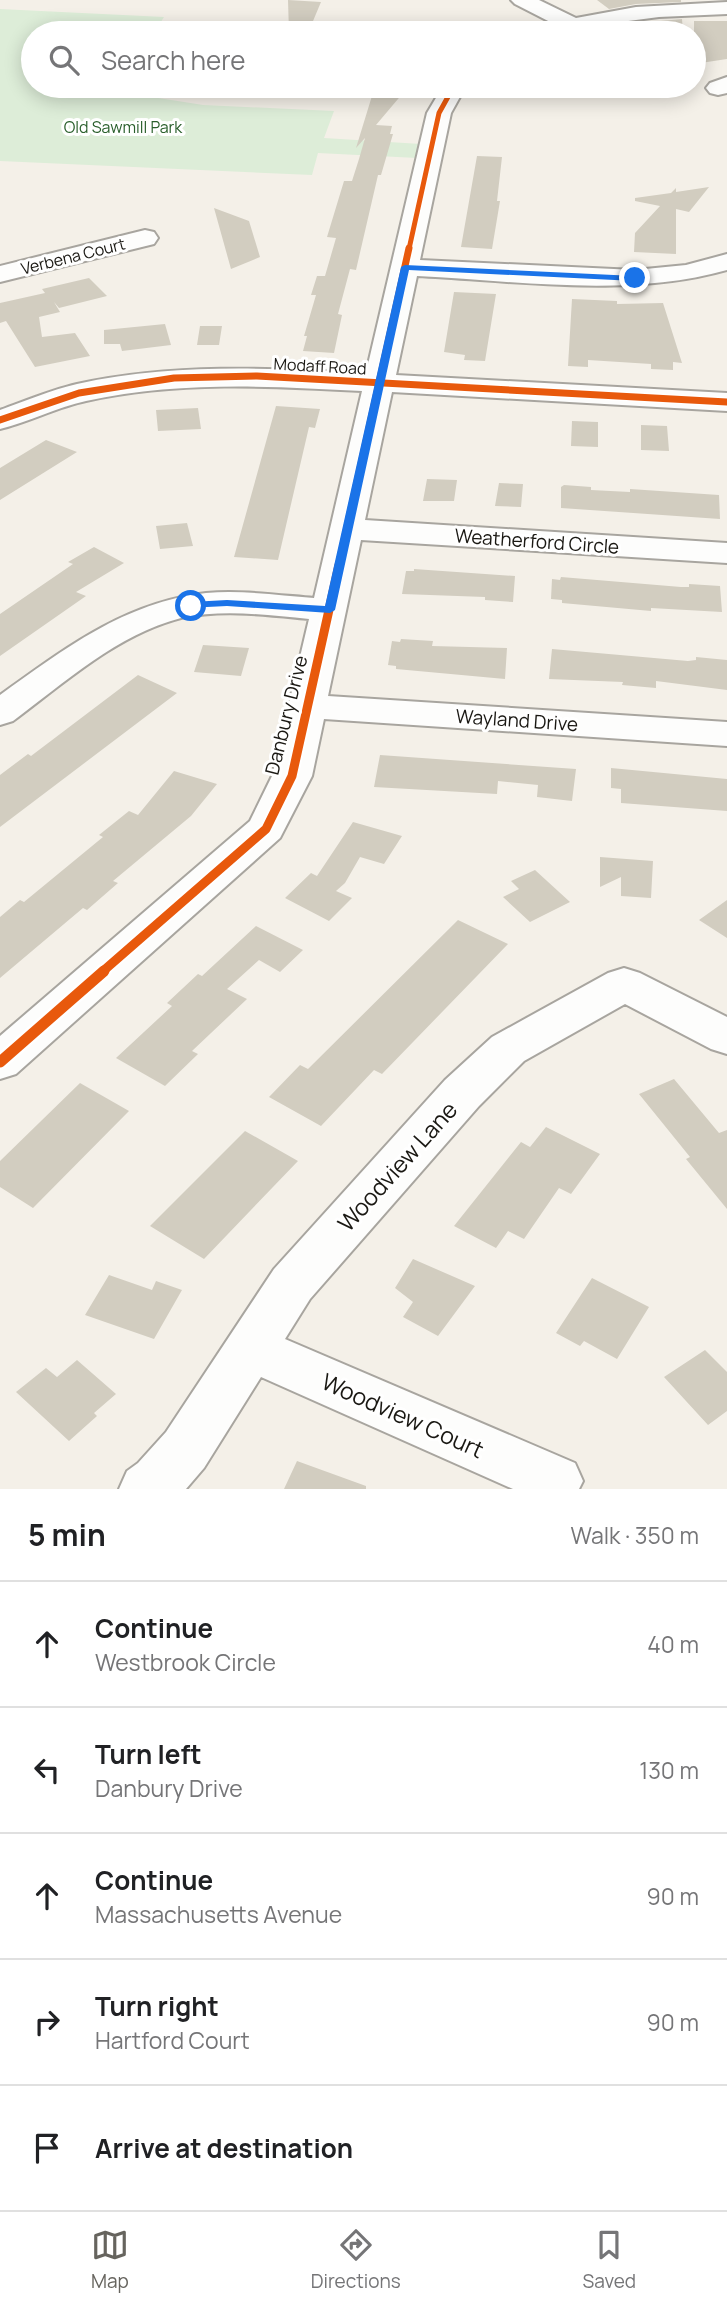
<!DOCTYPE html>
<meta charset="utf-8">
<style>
body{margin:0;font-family:Manrope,sans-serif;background:#f6f6f6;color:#202124}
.stop{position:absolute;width:21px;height:21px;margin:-16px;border:5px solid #1a73e8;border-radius:50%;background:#fff}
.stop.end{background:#1a73e8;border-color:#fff;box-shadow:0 2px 7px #0008}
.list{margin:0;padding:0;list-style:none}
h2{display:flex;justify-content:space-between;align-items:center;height:91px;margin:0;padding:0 28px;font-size:30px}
h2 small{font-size:23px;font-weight:400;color:#757577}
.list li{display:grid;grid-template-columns:46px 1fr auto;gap:21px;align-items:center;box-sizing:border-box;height:126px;padding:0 28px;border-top:2px solid #e0e0e0}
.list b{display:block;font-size:26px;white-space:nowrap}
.list p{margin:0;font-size:23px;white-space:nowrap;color:#757577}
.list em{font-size:23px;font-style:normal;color:#757577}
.icon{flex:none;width:38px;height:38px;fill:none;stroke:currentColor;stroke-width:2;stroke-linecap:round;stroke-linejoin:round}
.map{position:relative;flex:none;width:727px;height:1489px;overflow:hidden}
.search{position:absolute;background:#fff;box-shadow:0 4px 18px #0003;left:21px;right:21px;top:21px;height:77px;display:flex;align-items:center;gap:18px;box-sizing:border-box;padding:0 24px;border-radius:38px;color:#757577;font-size:26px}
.sheet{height:721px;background:#fff}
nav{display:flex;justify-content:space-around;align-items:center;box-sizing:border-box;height:98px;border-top:2px solid #e0e0e0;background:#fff;font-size:19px;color:#757577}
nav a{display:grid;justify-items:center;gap:4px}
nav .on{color:#66645e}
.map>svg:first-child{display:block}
.green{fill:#ddedd8}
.building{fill:#d2cdc0}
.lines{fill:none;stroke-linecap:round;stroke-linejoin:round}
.minor-casing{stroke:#a8a59f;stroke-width:4}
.minor{fill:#fdfdfc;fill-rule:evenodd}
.cycleway-far3-casing{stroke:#fff;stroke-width:8}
.cycleway-far2-casing{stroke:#fff;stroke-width:10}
.cycleway-far1-casing{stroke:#fff;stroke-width:13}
.cycleway-casing{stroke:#fff;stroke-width:16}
.cycleway-far3{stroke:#e8590c;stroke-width:5}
.cycleway-far2{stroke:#e8590c;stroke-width:7}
.cycleway-far1{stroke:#e8590c;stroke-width:9}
.cycleway{stroke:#e8590c;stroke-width:11}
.route{fill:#1a73e8}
.labels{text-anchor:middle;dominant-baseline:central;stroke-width:6;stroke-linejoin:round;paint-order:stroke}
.far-park-label{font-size:16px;fill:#2a5f2c;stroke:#fff}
.far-street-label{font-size:16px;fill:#1a1813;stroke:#fff}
.street-label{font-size:19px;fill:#1a1813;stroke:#fff}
.near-street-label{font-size:23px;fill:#1a1813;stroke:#fff}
</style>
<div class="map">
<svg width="727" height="1489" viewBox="0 0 727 1489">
<rect width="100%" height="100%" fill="#f4f0e8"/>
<path class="green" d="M 0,9 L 164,17 L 154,33 L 33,33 L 33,86 L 138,86 L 152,97 L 203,105 L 334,111 L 324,138 L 421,144 L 417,158 L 318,153 L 312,175 L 0,161 Z"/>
<path class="building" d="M 288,0 L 321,2 L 308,33 L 289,33 Z
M 597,0 L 681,0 L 681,2 L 636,4 L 609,9 Z
M 682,19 L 683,32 L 672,33 L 642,33 L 629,24 Z
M 694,21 L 727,21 L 727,59 L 694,64 Z
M 375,86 L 409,86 L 376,125 L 392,126 L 390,134 L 393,134 L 381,175 L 378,175 L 356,270 L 350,269 L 338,314 L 342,315 L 334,353 L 303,351 L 307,336 L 304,336 L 316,295 L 311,295 L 317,276 L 325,276 L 336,238 L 327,237 L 344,181 L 352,181 L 359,159 L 365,138 L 356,148 Z
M 477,156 L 502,157 L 497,201 L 500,201 L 492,249 L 461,247 Z
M 709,187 L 689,212 L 676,209 L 676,254 L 634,252 L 635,233 L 660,206 L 635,201 L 635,198 L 671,193 L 676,188 L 676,192 Z
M 214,208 L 249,221 L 260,257 L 231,269 Z
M 89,278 L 107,296 L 59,308 L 54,302 L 60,312 L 39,317 L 42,337 L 75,333 L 90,356 L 35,367 L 6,321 L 0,323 L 0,303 L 45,293 L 42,289 Z
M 454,292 L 496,294 L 485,361 L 464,360 L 465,355 L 444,352 Z
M 572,299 L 617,301 L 617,304 L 663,303 L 682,363 L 673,362 L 673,370 L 651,369 L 651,364 L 588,360 L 588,367 L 568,366 Z
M 165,324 L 171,345 L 122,351 L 120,344 L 104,344 L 104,330 Z
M 200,326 L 222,326 L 219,345 L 197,345 Z
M 276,406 L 320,409 L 315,428 L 309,427 L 278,560 L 234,557 Z
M 198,408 L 201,429 L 158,431 L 156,410 Z
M 572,421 L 598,422 L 598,447 L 571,446 Z
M 641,425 L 667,426 L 669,451 L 641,450 Z
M 46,440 L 77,452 L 0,500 L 0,468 Z
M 427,479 L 457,480 L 454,501 L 423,501 Z
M 499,483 L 523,484 L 521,507 L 495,506 Z
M 564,485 L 591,487 L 591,490 L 630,492 L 630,489 L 719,495 L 720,519 L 561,508 L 561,487 Z
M 187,523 L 193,546 L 160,549 L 156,526 Z
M 94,547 L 124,563 L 76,592 L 86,596 L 0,656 L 0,614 L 73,564 L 68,562 Z
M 414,569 L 515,576 L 513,602 L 485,600 L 485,597 L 402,594 L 406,571 L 414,571 Z
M 561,577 L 681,587 L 689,587 L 689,584 L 720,586 L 722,612 L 651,608 L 651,611 L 562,603 L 562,600 L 551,599 L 552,579 L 560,580 Z
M 401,639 L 433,641 L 432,646 L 507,648 L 505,679 L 396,669 L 396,666 L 388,665 L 392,641 L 400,642 Z
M 203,645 L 249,648 L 241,676 L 194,672 Z
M 552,649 L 688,661 L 696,660 L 696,657 L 727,660 L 727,690 L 656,681 L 656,688 L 622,685 L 623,682 L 549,679 Z
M 138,675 L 177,693 L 0,827 L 0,775 L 28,754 L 31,756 Z
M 380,755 L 576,769 L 572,801 L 537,797 L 538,785 L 498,781 L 497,794 L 374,787 Z
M 611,768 L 727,779 L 727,811 L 621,803 L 621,789 L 611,788 Z
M 174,771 L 217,784 L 191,816 L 113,881 L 118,883 L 87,910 L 83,908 L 0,978 L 0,917 L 20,900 L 24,902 L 103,837 L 99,835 L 129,811 L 138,815 Z
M 353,822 L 402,836 L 384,864 L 360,857 L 345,883 L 336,891 L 352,898 L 329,921 L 285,898 L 311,873 L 317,876 Z
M 600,857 L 653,861 L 651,898 L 621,896 L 621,877 L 600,887 Z
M 535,870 L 570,902 L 530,922 L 503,897 L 519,889 L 511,881 Z
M 727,900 L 727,938 L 699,920 Z
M 458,920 L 508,944 L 382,1074 L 374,1070 L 321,1126 L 269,1097 L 300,1065 L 308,1069 Z
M 256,926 L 303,950 L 280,972 L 259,960 L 227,989 L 247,999 L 192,1051 L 198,1054 L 165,1086 L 116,1058 L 172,1006 L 167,1003 L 198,974 L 202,976 Z
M 674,1079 L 719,1133 L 727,1130 L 727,1209 L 686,1159 L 690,1157 L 639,1094 Z
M 80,1083 L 129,1111 L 33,1208 L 0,1187 L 0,1161 Z
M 546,1127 L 600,1154 L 571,1194 L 559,1188 L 524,1239 L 508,1231 L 496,1248 L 454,1226 L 521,1142 L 530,1147 Z
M 245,1131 L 298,1161 L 204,1259 L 150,1226 Z
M 413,1259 L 475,1286 L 438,1336 L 403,1317 L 413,1302 L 395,1288 Z
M 109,1275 L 152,1290 L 156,1281 L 182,1290 L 154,1339 L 85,1315 Z
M 592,1278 L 649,1307 L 617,1359 L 584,1341 L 580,1346 L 556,1333 Z
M 705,1350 L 727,1372 L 727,1411 L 708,1425 L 664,1377 Z
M 77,1360 L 116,1394 L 94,1413 L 97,1416 L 69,1441 L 16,1392 L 46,1368 L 57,1377 Z
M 297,1461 L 366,1486 L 366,1489 L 284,1489 Z"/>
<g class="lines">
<g class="minor-casing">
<path id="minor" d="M 511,0 L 539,0 L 576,18 L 636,7 L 727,2 L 727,14 L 659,17 L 613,23 L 569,33 L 536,33 L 539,28 L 554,24 L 515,4 Z
M 727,77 L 727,93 L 718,95 L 710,93 L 706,88 L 710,83 Z
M 443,86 L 466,86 L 451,113 L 420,260 L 635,270 L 686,265 L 727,254 L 727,270 C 629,298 518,281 417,276 L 396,375 L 727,393 L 727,411 L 392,392 L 365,520 L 727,543 L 727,563 L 361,540 L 328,696 L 727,722 L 727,746 L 324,719 L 312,776 L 280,838 L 16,1074 L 0,1079 L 0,1036 L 250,821 L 272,776 L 309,619 C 267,615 223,609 181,618 C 118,634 64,683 13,721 L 0,725 L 0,695 C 64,649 125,602 206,593 C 241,590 278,595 314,598 L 362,391 C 270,386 178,381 86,401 C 57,407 29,422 0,429 L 0,410 C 25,401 51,390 77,384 C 173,363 269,368 366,373 L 427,113 Z
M 145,230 L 154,232 L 158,238 L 154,244 L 0,282 L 0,266 Z
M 624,968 L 640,973 L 727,1017 L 727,1054 L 711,1049 L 625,1004 L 524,1061 L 479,1106 L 310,1299 L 285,1339 L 575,1463 L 583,1481 L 579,1489 L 513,1489 L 261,1377 L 204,1468 L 186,1489 L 119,1489 L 127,1471 L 138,1463 L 166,1432 L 274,1269 L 445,1080 L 492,1037 L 608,973 Z"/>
</g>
<use href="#minor" class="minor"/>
<g class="cycleway-far3-casing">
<path id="cycleway-far3" d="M 409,249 L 439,113 L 454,86"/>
</g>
<g class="cycleway-far2-casing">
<path id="cycleway-far2" d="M 0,420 L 79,393 L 174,378 L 257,376 L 727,402
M 338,567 L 409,248"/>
</g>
<g class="cycleway-far1-casing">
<path id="cycleway-far1" d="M 102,972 L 266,829 L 292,776 L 339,565"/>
</g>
<g class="cycleway-casing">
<path id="cycleway" d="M 0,1062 L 104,971"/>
</g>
<use href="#cycleway-far3" class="cycleway-far3"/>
<use href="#cycleway-far2" class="cycleway-far2"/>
<use href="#cycleway-far1" class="cycleway-far1"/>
<use href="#cycleway" class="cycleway"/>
</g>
<path class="route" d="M 405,265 L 635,276 L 639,278 L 635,281 L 409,270 L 335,610 L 330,613 L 227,606 L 187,608 L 187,603 L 191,602 L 227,600 L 325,606 L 401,267 Z"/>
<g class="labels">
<g class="far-park-label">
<text x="123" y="127">Old Sawmill Park</text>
</g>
<g class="far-street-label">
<text transform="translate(73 256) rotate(-14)">Verbena Court</text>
<text transform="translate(320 366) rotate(3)">Modaff Road</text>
</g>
<g class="street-label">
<text transform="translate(537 541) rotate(4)">Weatherford Circle</text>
<text transform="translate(286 715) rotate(-76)">Danbury Drive</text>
<text transform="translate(517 720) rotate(4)">Wayland Drive</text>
</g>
<g class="near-street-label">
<text transform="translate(397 1166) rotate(-48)">Woodview Lane</text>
<text transform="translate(403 1415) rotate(24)">Woodview Court</text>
</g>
</g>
</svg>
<div class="stop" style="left:191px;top:606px"></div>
<div class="stop end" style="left:635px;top:278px"></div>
<div class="search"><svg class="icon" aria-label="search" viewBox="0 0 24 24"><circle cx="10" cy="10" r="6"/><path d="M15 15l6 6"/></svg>Search here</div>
</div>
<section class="sheet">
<h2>5 min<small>Walk · 350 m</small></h2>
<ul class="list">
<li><svg class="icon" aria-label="ahead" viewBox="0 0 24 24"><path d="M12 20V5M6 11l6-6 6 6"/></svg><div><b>Continue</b><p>Westbrook Circle</p></div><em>40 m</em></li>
<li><svg class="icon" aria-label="left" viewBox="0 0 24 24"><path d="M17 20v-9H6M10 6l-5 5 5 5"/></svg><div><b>Turn left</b><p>Danbury Drive</p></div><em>130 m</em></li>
<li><svg class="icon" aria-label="ahead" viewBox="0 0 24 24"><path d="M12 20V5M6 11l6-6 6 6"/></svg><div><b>Continue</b><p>Massachusetts Avenue</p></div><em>90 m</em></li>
<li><svg class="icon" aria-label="right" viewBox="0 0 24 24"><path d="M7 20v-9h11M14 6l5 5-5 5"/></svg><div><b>Turn right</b><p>Hartford Court</p></div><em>90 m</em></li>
<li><svg class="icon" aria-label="arrive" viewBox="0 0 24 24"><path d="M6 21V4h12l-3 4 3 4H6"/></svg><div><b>Arrive at destination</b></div></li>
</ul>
</section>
<nav>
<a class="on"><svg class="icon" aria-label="map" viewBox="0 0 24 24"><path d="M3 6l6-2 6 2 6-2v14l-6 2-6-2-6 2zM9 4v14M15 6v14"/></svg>Map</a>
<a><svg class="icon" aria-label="directions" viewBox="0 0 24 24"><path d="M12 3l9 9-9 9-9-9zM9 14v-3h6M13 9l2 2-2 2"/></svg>Directions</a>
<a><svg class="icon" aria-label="saved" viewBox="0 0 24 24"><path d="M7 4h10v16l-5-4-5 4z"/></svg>Saved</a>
</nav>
